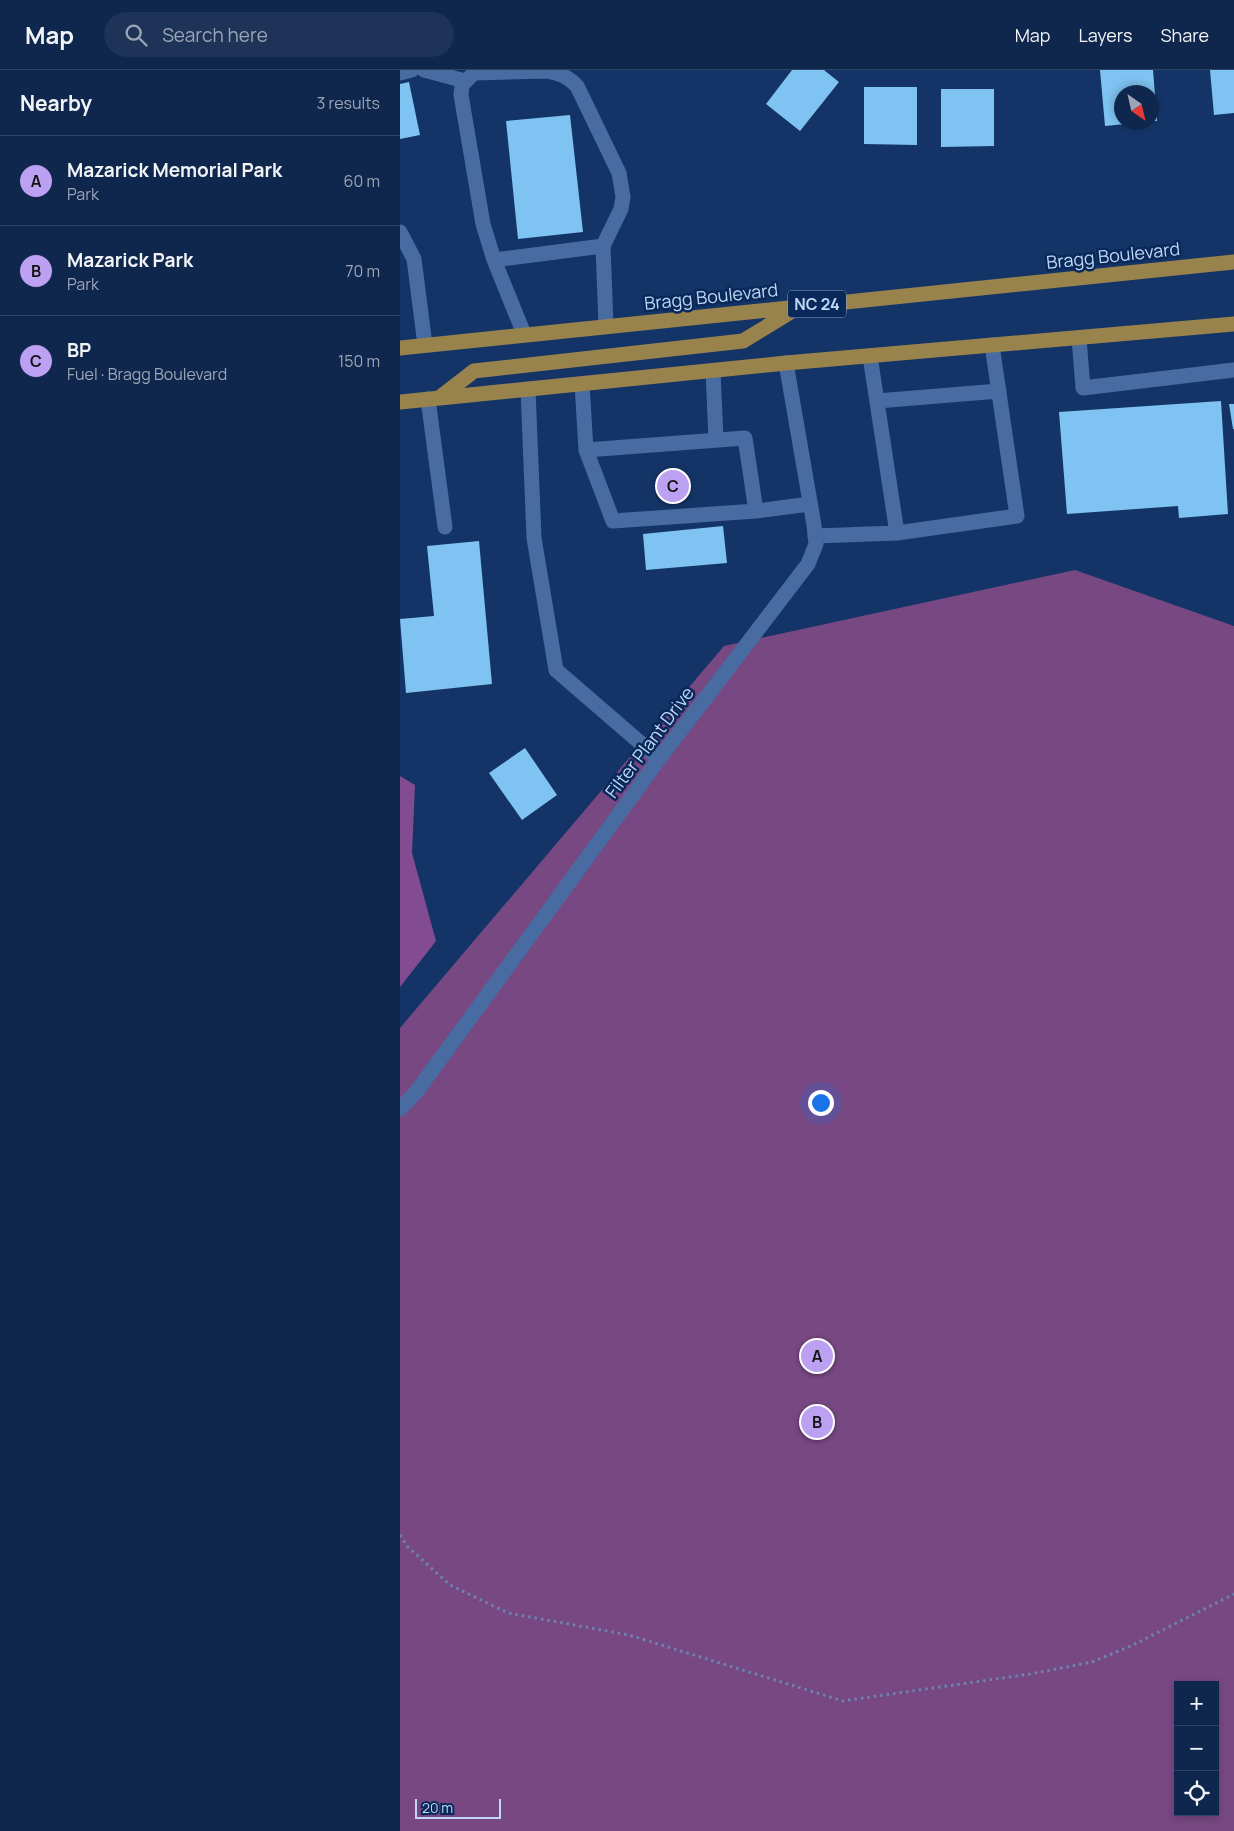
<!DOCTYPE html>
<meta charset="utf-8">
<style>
body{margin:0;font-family:Manrope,sans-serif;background:#1d3357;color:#f1f3f6}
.controls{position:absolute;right:15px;bottom:15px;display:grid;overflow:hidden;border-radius:0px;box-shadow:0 2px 8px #0003}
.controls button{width:45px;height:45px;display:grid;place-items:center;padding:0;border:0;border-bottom:1px solid #2f4465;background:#0f274d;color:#f1f3f6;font:25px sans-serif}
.compass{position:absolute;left:714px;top:15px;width:45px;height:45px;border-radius:50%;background:#0f274d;box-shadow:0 2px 8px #0003;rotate:146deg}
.scale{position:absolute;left:15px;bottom:12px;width:86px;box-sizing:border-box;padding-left:5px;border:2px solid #c2d6f5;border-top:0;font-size:14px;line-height:18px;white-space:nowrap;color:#c2d6f5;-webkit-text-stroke:4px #09295b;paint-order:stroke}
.you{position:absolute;left:420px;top:1032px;width:18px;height:18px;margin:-12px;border:4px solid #fff;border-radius:50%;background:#1a73e8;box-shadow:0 0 0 8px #1a73e833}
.badge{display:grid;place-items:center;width:32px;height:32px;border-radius:50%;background:#bca0f2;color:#111;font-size:16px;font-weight:700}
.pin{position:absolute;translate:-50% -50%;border:2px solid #fff;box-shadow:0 1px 5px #0006}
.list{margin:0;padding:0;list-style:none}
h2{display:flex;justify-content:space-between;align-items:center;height:65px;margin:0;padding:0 20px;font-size:21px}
h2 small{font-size:16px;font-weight:400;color:#9ba5b6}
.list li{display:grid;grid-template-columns:32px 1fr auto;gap:15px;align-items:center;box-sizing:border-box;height:90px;padding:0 20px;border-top:1px solid #2f4465}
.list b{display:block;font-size:19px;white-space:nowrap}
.list p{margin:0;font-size:16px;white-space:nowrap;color:#9ba5b6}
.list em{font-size:16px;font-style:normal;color:#9ba5b6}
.icon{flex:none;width:28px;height:28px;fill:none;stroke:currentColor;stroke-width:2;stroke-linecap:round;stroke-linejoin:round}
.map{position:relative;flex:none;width:834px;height:1761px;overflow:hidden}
header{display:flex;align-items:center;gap:30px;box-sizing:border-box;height:70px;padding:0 25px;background:#0f274d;border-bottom:1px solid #2f4465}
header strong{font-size:24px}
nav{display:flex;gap:28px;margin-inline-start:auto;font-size:18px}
.search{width:350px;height:45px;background:#1d3357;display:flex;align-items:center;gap:12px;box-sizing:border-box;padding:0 18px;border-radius:28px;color:#9ba5b6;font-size:19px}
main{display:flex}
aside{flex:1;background:#0f274d}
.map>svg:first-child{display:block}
.green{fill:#774882;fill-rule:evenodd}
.forest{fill:#834b92}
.building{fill:#7ec3f1}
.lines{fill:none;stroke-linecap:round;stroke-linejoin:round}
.path{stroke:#6b85ae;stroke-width:3;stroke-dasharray:2.5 4;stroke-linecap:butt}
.lane{stroke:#486ba2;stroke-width:15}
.street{stroke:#486ba2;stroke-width:15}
.primary{stroke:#98834d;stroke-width:15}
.labels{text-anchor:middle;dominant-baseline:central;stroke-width:5;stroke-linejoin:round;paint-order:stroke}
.shield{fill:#09295b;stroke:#8aa2c7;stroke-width:1}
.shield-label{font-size:16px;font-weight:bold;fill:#c2d6f5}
.street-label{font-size:18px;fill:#c2d6f5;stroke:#09295b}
</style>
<header>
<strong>Map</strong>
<div class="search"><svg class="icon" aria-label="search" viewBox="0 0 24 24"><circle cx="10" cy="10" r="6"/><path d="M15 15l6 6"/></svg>Search here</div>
<nav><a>Map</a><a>Layers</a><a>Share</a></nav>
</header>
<main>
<aside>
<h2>Nearby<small>3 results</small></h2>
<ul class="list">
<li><span class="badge">A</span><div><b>Mazarick Memorial Park</b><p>Park</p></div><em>60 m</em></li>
<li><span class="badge">B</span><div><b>Mazarick Park</b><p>Park</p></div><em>70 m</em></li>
<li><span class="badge">C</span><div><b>BP</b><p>Fuel · Bragg Boulevard</p></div><em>150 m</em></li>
</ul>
</aside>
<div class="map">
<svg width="834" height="1761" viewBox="0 0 834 1761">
<rect width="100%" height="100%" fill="#143467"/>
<path class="green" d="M 675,500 L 834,556 L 834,1761 L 0,1761 L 0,958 L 324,576 ZM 778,1615 L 815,1615 L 815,1742 L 778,1742 Z"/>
<path class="forest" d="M 0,706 L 15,715 L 12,783 L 36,871 L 0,917 Z"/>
<path class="building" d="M 392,0 L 424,0 L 439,12 L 400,61 L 366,34 Z
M 700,0 L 753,0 L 757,51 L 752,51 L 752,22 L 722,22 L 722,52 L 726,54 L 705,56 Z
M 810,0 L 834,0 L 834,43 L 814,45 Z
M 9,12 L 20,65 L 0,69 L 0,14 Z
M 464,17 L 517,17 L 517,75 L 464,74 Z
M 541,19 L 594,19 L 594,76 L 541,77 Z
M 170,45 L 183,162 L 118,169 L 106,51 Z
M 821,331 L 828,444 L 779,448 L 778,436 L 667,444 L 659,342 Z
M 829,334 L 834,334 L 834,359 L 833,359 Z
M 323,456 L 327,493 L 246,500 L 243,464 Z
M 79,471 L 92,614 L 6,623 L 0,549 L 34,546 L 27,476 Z
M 125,678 L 157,725 L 122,750 L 89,703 Z"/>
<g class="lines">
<path class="path" d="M 0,1465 L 7,1476 L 50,1515 L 108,1543 L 229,1565 L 443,1631 L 630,1604 L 692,1592 L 731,1576 L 834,1524"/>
<path class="lane" d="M 24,0 L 65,11
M 0,3 L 12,0
M 0,162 L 14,189 L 25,275
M 94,190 L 203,176
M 124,264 L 94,190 L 83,154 L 61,25 L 62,15 L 74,3 L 147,1 C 160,3 168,7 177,16 L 219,103 L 223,127 L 221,139 L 203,176 L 206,256
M 679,268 L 683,318 L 834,300
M 313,301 L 316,370
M 182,314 L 186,380 L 213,451 L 356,441 L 345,368 L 186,380
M 128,319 L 134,468 L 156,600 L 259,689
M 28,329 L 45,457
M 477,331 L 599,321
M 356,441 L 410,434
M 497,463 L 617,446 L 592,275
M 415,466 L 497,463 L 470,286"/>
<path class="street" d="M 0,1039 L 17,1021 L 259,689 L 408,494 L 416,474 L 414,455 L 386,293"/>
<path class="primary" d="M 0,278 L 834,192
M 39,328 L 74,301 L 343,271 L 397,238
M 0,332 L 386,293 L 834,254"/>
</g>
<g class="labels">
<rect class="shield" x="388" y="220.5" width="58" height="27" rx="4"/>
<g class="shield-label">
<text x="417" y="234">NC 24</text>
</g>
<g class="street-label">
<text transform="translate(713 185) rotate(-6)">Bragg Boulevard</text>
<text transform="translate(311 226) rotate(-6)">Bragg Boulevard</text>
<text transform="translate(249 672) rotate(-53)">Filter Plant Drive</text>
</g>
</g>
</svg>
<div class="controls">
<button>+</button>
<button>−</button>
<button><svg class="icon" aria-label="locate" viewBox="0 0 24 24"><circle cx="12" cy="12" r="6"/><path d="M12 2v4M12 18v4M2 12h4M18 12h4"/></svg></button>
</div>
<svg class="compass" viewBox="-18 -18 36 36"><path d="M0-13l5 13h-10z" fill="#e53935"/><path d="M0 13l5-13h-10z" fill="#9ba5b6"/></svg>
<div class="scale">20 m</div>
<div class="you"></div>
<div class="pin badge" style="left:417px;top:1286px">A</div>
<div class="pin badge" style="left:417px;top:1352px">B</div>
<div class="pin badge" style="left:273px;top:416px">C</div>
</div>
</main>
